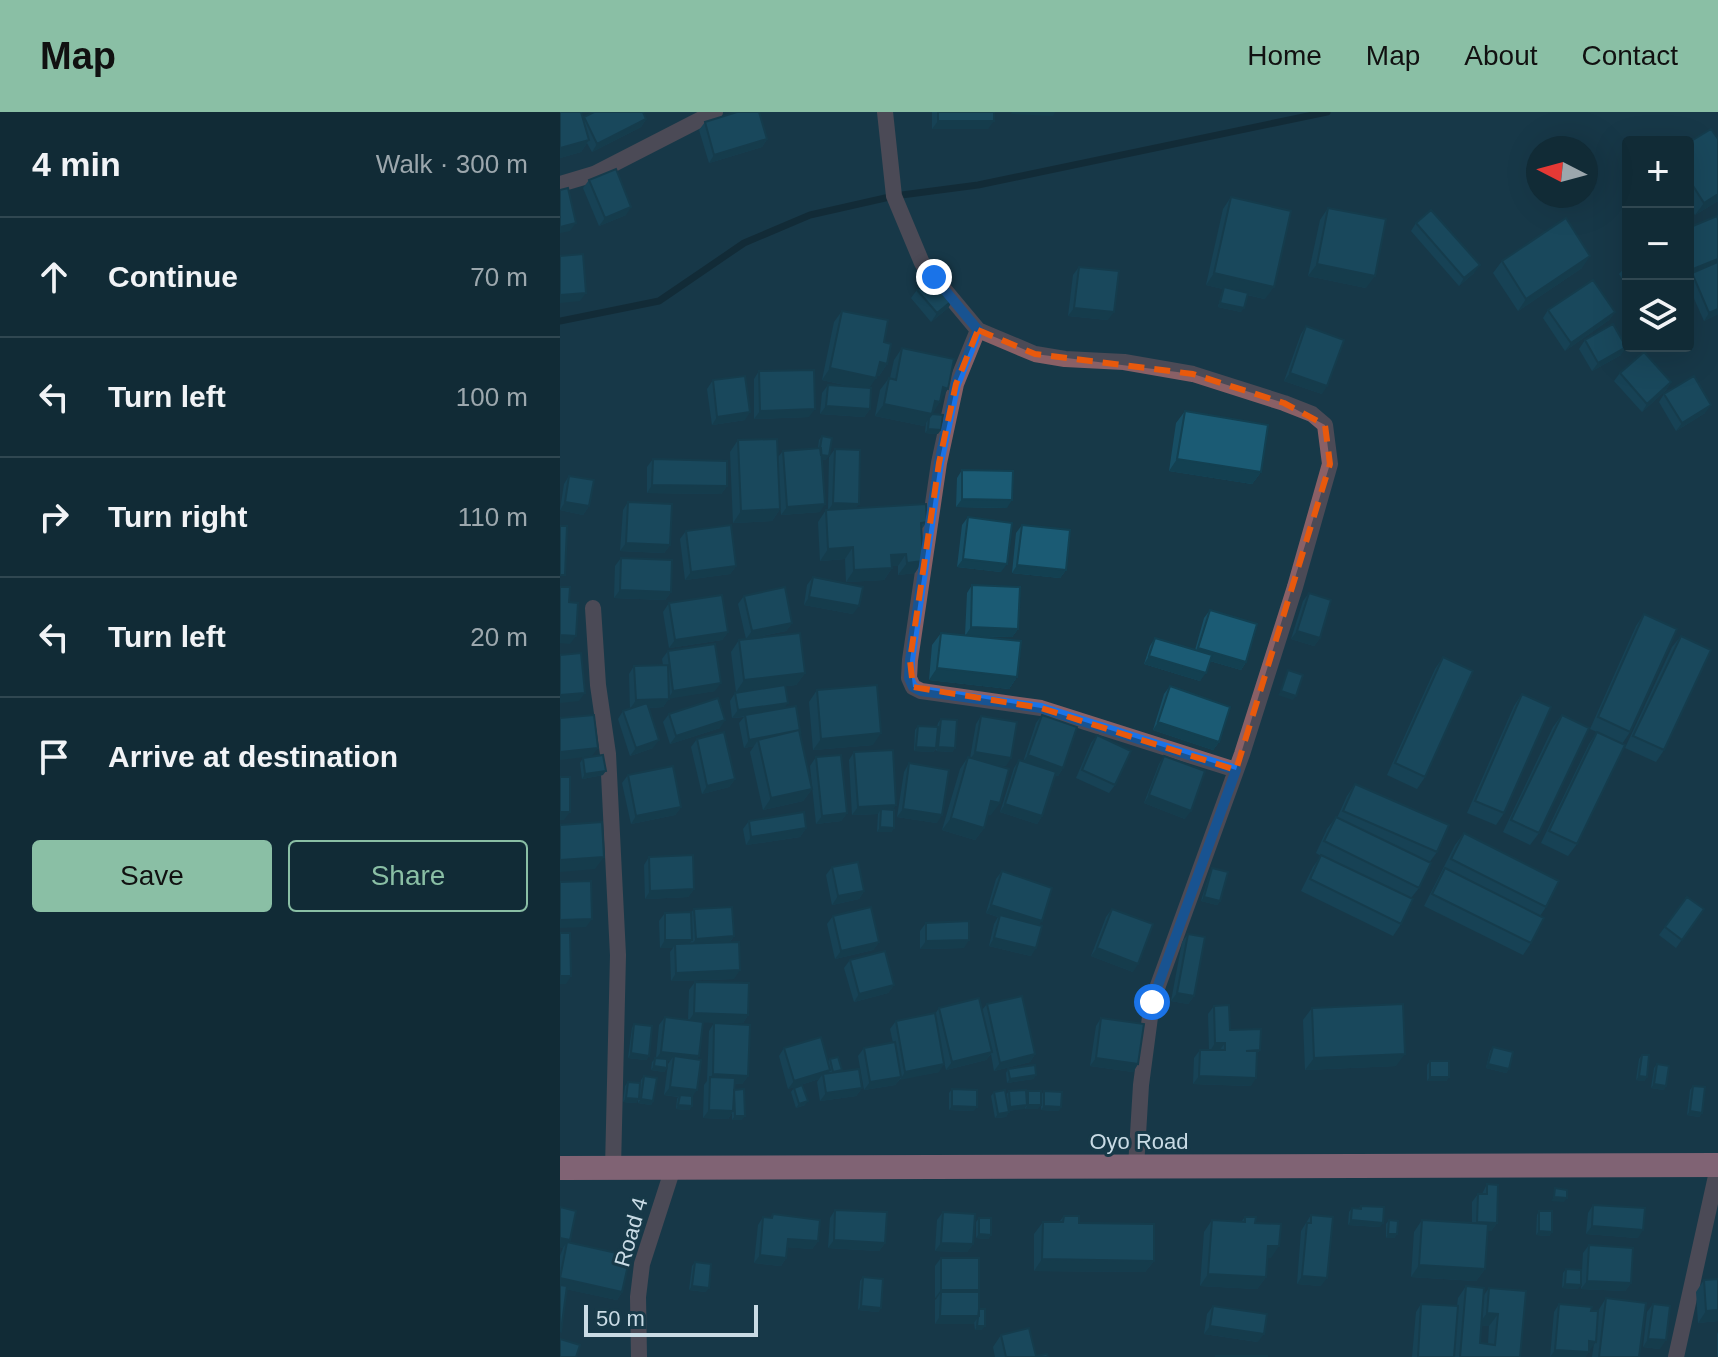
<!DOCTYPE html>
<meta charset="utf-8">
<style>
body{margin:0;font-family:Helvetica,sans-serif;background:#1e3742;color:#f1f3f6}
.controls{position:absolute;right:24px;top:24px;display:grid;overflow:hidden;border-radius:8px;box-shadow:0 8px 32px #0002}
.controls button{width:72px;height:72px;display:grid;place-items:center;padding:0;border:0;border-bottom:2px solid #304751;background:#112b36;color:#f1f3f6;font:40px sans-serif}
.compass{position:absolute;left:966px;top:24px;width:72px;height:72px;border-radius:50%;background:#112b36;box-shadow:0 8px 32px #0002;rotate:276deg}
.scale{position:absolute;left:24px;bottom:20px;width:174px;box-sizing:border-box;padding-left:8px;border:4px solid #c9dbe5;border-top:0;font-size:22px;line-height:28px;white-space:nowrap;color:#c9dbe5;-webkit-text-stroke:6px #173948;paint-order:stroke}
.stop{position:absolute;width:24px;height:24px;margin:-18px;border:6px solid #1a73e8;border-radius:50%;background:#fff}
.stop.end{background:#1a73e8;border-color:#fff;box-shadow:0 2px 8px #0008}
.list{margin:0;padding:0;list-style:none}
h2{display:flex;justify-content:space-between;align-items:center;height:104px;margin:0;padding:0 32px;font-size:34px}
h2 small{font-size:26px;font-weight:400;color:#9ca7ad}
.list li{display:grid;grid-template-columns:52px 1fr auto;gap:24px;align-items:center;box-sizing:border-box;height:120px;padding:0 32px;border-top:2px solid #304751}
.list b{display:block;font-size:30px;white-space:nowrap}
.list em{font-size:26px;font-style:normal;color:#9ca7ad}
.actions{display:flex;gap:16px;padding:24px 32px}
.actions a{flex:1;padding:18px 0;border:2px solid #8abfa5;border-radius:8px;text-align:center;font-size:28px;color:#8abfa5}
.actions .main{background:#8abfa5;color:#111}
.icon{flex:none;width:44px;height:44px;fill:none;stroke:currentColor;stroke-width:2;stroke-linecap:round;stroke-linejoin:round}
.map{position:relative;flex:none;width:1158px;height:1245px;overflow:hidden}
header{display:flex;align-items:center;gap:48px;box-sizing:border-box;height:112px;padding:0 40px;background:#8abfa5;color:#111}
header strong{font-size:38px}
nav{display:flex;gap:44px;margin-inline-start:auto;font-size:28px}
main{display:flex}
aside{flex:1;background:#112b36}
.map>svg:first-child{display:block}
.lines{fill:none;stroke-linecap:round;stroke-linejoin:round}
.stream{stroke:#0d1c23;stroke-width:7}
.street{stroke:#8a6066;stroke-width:16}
.highway{stroke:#fe97a9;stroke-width:24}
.wall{fill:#174e64;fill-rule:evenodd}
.shaded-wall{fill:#134051}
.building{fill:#1b5b74;stroke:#134051;stroke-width:2}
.route{stroke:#1a73e8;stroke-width:10}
.marked{fill:none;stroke:#e8590c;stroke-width:6;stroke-dasharray:16 10;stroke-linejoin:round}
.labels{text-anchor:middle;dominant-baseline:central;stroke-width:6;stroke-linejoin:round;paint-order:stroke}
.street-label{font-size:22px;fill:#c9dbe5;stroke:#173948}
</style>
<header>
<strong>Map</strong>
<nav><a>Home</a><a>Map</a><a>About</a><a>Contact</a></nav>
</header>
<main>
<aside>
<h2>4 min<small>Walk · 300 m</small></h2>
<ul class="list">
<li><svg class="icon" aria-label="ahead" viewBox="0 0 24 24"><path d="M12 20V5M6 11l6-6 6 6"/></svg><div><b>Continue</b></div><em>70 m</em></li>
<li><svg class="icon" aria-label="left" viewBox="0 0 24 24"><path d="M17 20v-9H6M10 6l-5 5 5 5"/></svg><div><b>Turn left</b></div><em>100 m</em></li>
<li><svg class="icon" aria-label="right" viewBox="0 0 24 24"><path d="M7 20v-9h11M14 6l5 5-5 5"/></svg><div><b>Turn right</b></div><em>110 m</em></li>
<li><svg class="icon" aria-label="left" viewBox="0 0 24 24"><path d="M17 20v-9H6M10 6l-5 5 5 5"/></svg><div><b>Turn left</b></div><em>20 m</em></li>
<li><svg class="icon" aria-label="arrive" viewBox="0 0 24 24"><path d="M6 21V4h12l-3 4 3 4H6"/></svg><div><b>Arrive at destination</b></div></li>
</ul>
<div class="actions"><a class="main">Save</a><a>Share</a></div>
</aside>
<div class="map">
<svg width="1158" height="1245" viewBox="0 0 1158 1245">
<rect width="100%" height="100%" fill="#173948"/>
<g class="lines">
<path class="stream" d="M 0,209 L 99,189 L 184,131 L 250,103 L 334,84 L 418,73 L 767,0"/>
<path class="street" d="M 325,0 L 334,84 L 362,151 L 418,218 L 475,242 L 505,247 L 564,250 L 633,262 L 724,291 L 752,302 L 765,313 L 770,352 L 735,475 L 682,642 L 592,890 L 581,973 L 576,1055
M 0,72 L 34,62 L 155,0
M 418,218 L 396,272 L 379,351 L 350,548 L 349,566 L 353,575 L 361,579 L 481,596 L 676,658
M 33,496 L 38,573 L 48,642 L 58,843 L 53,1056
M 79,1245 L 78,1185 L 82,1152 L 113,1056
M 1116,1245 L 1158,1055"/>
<path class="highway" d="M 0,1056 L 1158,1053"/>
</g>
<path class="wall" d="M 0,0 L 23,7 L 24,5 L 86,7 L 81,15 L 32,40 L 27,31 L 21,40 L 0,46 Z
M 372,0 L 434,0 L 428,17 L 372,17 Z
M 145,10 L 207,27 L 202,35 L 149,51 L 139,18 Z
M 1128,31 L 1158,89 L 1135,103 L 1128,91 Z
M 29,68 L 66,103 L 39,114 L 23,76 Z
M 671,85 L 705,187 L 687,183 L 681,200 L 658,195 L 663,177 L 646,173 L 663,97 Z
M 768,96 L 806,176 L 748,164 L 760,108 Z
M 856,111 L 914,161 L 899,174 L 851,119 Z
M 1128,116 L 1158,202 L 1144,209 L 1128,173 L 1128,167 L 1130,164 Z
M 942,149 L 1022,156 L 958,199 L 933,161 Z
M 1068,152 L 1068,176 L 1059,162 Z
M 519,155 L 548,208 L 508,204 L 513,163 Z
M 357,178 L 393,188 L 388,196 L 371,210 L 351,186 Z
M 988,198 L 1055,200 L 1049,208 L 1005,239 L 983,206 Z
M 282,199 L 324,230 L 327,252 L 319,264 L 317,263 L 309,276 L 310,297 L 304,305 L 260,302 L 262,281 L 268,273 L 293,275 L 262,268 L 274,210 Z
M 746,214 L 762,282 L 724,269 L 741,222 Z
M 1025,228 L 1061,243 L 1032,259 L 1019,237 Z
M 342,236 L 381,287 L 372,302 L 378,322 L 365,321 L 366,310 L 364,314 L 315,304 L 320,278 L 329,266 L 330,266 L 334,248 Z
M 199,259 L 249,305 L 194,307 L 194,267 Z
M 1060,261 L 1111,270 L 1106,278 L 1082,300 L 1054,269 Z
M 153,268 L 185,308 L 152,313 L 147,277 Z
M 1104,282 L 1145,301 L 1116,319 L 1099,290 Z
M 625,299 L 701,360 L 692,372 L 609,359 L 616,311 Z
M 262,324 L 266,348 L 262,347 L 260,400 L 221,403 L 219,376 L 220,397 L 212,409 L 173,411 L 170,340 L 178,328 L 218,345 L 223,339 L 258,336 L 259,328 Z
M 275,337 L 296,396 L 367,410 L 361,418 L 355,461 L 338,463 L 338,454 L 332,454 L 332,456 L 324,468 L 286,470 L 285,447 L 260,449 L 258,410 L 266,398 L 268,398 L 269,345 Z
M 93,347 L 167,374 L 161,382 L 87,381 L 87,355 Z
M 402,358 L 447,396 L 396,395 L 397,366 Z
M 9,364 L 29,394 L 23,403 L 0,398 L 4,372 Z
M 68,390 L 110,433 L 104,441 L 60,439 L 63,398 Z
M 408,405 L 441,460 L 397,455 L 402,413 Z
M 462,413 L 506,458 L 500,466 L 452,461 L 456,421 Z
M 126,419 L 176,454 L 170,462 L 125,468 L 120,427 Z
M 61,446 L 111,480 L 105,488 L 54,486 L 55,454 Z
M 253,465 L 293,502 L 244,493 L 247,473 Z
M 412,473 L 458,517 L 452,525 L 407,524 L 457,565 L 449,577 L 369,568 L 372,533 L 381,521 L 405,523 L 407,481 Z
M 749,481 L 760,526 L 754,534 L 731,527 L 743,489 Z
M 184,484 L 232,511 L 226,519 L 187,527 L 245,561 L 236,573 L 225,574 L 224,596 L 240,619 L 239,620 L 252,677 L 243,689 L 203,698 L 190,640 L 194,634 L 184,636 L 179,611 L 184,605 L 172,606 L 170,589 L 175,581 L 201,577 L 176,580 L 171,540 L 179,528 L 186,527 L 178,492 Z
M 109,491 L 168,520 L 162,528 L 109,536 L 103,500 Z
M 650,498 L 686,550 L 681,558 L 650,549 L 640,569 L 584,552 L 590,534 L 595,526 L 635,538 L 644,506 Z
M 1084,502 L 1070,620 L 1062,632 L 1017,732 L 1008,744 L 981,731 L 1029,632 L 1037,620 L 1030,617 L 1076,514 Z
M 1121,524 L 1104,638 L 1096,650 L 1065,636 L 1112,535 Z
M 108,539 L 155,579 L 109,586 L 103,595 L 88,596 L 93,636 L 70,644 L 58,607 L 63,599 L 70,597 L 69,562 L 74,554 L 103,553 L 102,547 Z
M 883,545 L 865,665 L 857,677 L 827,663 L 875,557 Z
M 610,574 L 659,630 L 653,638 L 593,618 L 604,582 Z
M 257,578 L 313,633 L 253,638 L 249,590 Z
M 962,582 L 944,701 L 936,713 L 907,701 L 954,594 Z
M 109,602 L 160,616 L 110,632 L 103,610 Z
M 482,603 L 503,656 L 498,664 L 495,663 L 482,704 L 477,712 L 440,700 L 454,656 L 459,648 L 463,650 L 476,611 Z
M 1002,603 L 979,721 L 970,733 L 943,720 L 993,615 Z
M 421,604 L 446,654 L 427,651 L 431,703 L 427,702 L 424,716 L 415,728 L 382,718 L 400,657 L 408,645 L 410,646 L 416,612 Z
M 381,607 L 395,636 L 392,640 L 376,639 L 376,637 L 373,640 L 354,639 L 355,618 L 358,614 L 377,615 L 378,611 Z
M 537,623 L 555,673 L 549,681 L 516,666 L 531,631 Z
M 137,627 L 175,667 L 169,675 L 142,682 L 131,635 Z
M 294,640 L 336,693 L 332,698 L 334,716 L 331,720 L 317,720 L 318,702 L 292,703 L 289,648 Z
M 604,644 L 625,707 L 584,691 L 599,652 Z
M 256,645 L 287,701 L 281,709 L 256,712 L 250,654 Z
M 23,646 L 43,663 L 22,667 L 20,651 Z
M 349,651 L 377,711 L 337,705 L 344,660 Z
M 68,663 L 121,695 L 115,703 L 71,712 L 62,671 Z
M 795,672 L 877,740 L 869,751 L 859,776 L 851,786 L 841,812 L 833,824 L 741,779 L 753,755 L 761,744 L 756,741 L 767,717 L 776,705 L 777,706 L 787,684 Z
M 189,709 L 246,716 L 240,725 L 186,733 L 183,717 Z
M 904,721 L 986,795 L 980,804 L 971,831 L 963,843 L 864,794 L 895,733 Z
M 89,745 L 134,777 L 128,785 L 85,787 L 84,753 Z
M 272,755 L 304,779 L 299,787 L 272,793 L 266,763 Z
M 652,756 L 660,789 L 657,793 L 641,789 L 650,760 Z
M 442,759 L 479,813 L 471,844 L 429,834 L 434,812 L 438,805 L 426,801 L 436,767 Z
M 1127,785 L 1144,797 L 1116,836 L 1099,823 Z
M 134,797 L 174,824 L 170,830 L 174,867 L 111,869 L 110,840 L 113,836 L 100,836 L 99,809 L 105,801 L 131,801 Z
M 552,797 L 573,860 L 531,844 L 546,805 Z
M 273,804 L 319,830 L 313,838 L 275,847 L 267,812 Z
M 366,811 L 404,836 L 360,837 L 360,819 Z
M 628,822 L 634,884 L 628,892 L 611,889 L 622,830 Z
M 290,848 L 334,873 L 328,881 L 294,890 L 284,856 Z
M 135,870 L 188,903 L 183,911 L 140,910 L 139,944 L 137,947 L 132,994 L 129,998 L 116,997 L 117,987 L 118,985 L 104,983 L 108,952 L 110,949 L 107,949 L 107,956 L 104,960 L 91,958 L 92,950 L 96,946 L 99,913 L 105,905 L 128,908 L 129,878 Z
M 427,892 L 475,942 L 470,950 L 434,959 L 431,942 L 426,948 L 386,958 L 382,941 L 379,960 L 340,967 L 335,973 L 304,978 L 298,944 L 304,936 L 333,931 L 330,917 L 336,909 L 375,902 L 379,896 L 422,898 Z
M 654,894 L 670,918 L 700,938 L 697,941 L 691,974 L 633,972 L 634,946 L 640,938 L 649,938 L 648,902 Z
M 752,896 L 836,954 L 745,958 L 743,908 Z
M 541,906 L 578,952 L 573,960 L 530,954 L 536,914 Z
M 154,911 L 188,964 L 182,972 L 174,972 L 174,978 L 182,1008 L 172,1008 L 172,1001 L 168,1007 L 143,1006 L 144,973 L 147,969 L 149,919 Z
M 74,912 L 89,944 L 86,948 L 68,946 L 72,916 Z
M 933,935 L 949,957 L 946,961 L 926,956 L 930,939 Z
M 224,936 L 268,949 L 270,947 L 282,958 L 280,960 L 302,976 L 296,984 L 260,989 L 257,970 L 259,967 L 228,977 L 219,944 Z
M 1082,943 L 1087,965 L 1084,969 L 1076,968 L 1079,947 Z
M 870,949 L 889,965 L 886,969 L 867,969 L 867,953 Z
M 1097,952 L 1104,978 L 1091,976 L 1094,956 Z
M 448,957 L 476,963 L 473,967 L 447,971 L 446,961 Z
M 84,964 L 93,989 L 91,993 L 78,991 L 78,987 L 76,991 L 63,990 L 65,974 L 68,970 L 79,981 L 81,968 Z
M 1133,974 L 1142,1001 L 1139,1005 L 1127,1003 L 1130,978 Z
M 234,976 L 245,993 L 236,996 L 231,980 Z
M 392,977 L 414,999 L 389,998 L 389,981 Z
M 449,979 L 466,982 L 468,979 L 478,997 L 465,997 L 465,996 L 449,999 L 446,1005 L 435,1006 L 431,984 L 434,980 L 446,983 Z
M 484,979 L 499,999 L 481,998 L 481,983 Z
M 927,1072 L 937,1111 L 931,1119 L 927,1119 L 925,1157 L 916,1169 L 851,1165 L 854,1120 L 862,1108 L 912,1111 L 912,1090 L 918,1082 L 922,1082 Z
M 1033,1093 L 1078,1126 L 1026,1122 L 1028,1101 Z
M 801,1094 L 820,1115 L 788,1113 L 789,1100 L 792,1096 L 798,1097 Z
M 0,1095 L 10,1128 L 8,1131 L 62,1180 L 57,1188 L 6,1177 L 0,1220 L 0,1144 L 3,1136 L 0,1135 Z
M 275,1098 L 325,1131 L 319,1139 L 268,1136 L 270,1106 Z
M 979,1099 L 992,1120 L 989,1124 L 976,1123 L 977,1103 Z
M 383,1100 L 413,1132 L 407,1140 L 375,1139 L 377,1108 Z
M 213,1102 L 258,1129 L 252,1137 L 227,1135 L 226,1146 L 221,1154 L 194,1151 L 198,1113 L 203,1105 L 210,1106 Z
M 751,1103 L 761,1174 L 737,1172 L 741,1119 Z
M 504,1104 L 519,1111 L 594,1149 L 585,1160 L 474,1159 L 474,1122 L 483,1110 L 499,1110 Z
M 685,1105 L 695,1111 L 711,1146 L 707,1146 L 706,1165 L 697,1177 L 640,1174 L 644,1120 L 652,1108 L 681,1110 Z
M 419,1106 L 431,1123 L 428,1127 L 416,1126 L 416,1110 Z
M 829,1108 L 837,1122 L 834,1126 L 826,1126 L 826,1112 Z
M 1029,1133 L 1071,1171 L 1065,1179 L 1021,1177 L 1023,1141 Z
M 381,1146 L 419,1178 L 417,1180 L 419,1197 L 422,1218 L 415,1218 L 414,1210 L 413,1212 L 375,1212 L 375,1188 L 377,1186 L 375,1186 L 375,1154 Z
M 135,1150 L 146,1180 L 129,1178 L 132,1154 Z
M 1006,1157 L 1018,1177 L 1002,1176 L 1003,1161 Z
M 303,1165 L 321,1196 L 318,1200 L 298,1198 L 300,1169 Z
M 1158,1167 L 1158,1209 L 1138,1211 L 1136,1180 L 1144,1168 Z
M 906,1174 L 924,1183 L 929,1176 L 960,1245 L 852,1245 L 856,1200 L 861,1192 L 897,1194 L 898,1186 ZM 921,1213 L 929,1214 L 928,1232 L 920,1231 Z
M 1046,1186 L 1079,1245 L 1032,1245 L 1034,1232 L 1029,1238 L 1029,1240 L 1025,1245 L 990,1245 L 994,1200 L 999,1192 L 1038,1199 Z
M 1093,1192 L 1100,1237 L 1083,1235 L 1087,1200 Z
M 653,1194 L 698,1230 L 644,1222 L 647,1202 Z
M 1158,1220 L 1158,1245 L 1157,1245 L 1157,1222 Z
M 441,1223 L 476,1244 L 488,1245 L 435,1245 L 433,1235 Z"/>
<path class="shaded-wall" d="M 452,0 L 495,0 L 493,4 L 451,2 Z
M 86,7 L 81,15 L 32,40 L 37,32 Z
M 378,9 L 434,9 L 428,17 L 372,17 Z
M 207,27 L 202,35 L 149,51 L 154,43 Z
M 29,28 L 21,40 L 0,46 L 0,36 Z
M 1158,82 L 1158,89 L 1135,103 L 1144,91 Z
M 71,95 L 66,103 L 39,114 L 45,106 Z
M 16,111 L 10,119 L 0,121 L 0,115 Z
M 1030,144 L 1022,156 L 958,199 L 966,187 Z
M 1158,147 L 1158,152 L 1132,161 L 1128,165 L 1128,159 Z
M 757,152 L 815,164 L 806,176 L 748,164 Z
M 920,153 L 914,161 L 899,174 L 904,166 Z
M 654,161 L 714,175 L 705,187 L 646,173 Z
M 26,181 L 20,189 L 0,191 L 0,183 Z
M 393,188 L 388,196 L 371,210 L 377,201 Z
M 660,191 L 684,196 L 681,200 L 658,195 Z
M 514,196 L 554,200 L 548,208 L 508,204 Z
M 1158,197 L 1158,202 L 1144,209 L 1149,201 Z
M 1055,200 L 1049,208 L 1005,239 L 1011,231 Z
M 1066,235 L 1061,243 L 1032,259 L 1038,251 Z
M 320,250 L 327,252 L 319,264 L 311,262 Z
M 270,256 L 316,266 L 308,278 L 262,268 Z
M 730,261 L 767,274 L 762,282 L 724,269 Z
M 1111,270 L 1106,278 L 1082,300 L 1087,292 Z
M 383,275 L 388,277 L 380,289 Z
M 375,289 L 380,290 L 364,314 L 315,304 L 324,292 Z
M 1151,293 L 1145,301 L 1116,319 L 1122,311 Z
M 266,294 L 310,297 L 304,305 L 260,302 Z
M 255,297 L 249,305 L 194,307 L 200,299 Z
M 190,300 L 185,308 L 152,313 L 157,305 Z
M 368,317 L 381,318 L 378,322 L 365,321 Z
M 259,342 L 269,344 L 266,348 L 256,346 Z
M 617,347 L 701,360 L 692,372 L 609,359 Z
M 92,373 L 167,374 L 161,382 L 87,381 Z
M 402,387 L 452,388 L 447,396 L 396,395 Z
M 5,390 L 29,394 L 23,403 L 0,398 Z
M 273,391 L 299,392 L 293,400 L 268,399 Z
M 265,392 L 260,400 L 221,403 L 227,395 Z
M 220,397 L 212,409 L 173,411 L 181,399 Z
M 66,431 L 110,433 L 104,441 L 60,439 Z
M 293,435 L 285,447 L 260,449 L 268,437 Z
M 346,442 L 338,454 L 323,454 L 331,443 Z
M 403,447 L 447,452 L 441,460 L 397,455 Z
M 363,449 L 355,461 L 338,463 L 347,451 Z
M 457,453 L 506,458 L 500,466 L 452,461 Z
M 176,454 L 170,462 L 125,468 L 131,460 Z
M 332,456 L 324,468 L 286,470 L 294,458 Z
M 60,478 L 111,480 L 105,488 L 54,486 Z
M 249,485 L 299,494 L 293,502 L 244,493 Z
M 232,511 L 226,519 L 186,527 L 192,519 Z
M 411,515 L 458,517 L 452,525 L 405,524 Z
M 737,519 L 760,526 L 754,534 L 731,527 Z
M 168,520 L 162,528 L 109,536 L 115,528 Z
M 0,523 L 16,524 L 10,532 L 0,531 Z
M 638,536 L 686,550 L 681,558 L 633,544 Z
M 589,544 L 646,561 L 640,569 L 584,552 Z
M 377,556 L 457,565 L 449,577 L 369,568 Z
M 245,561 L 236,573 L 176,580 L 184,568 Z
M 161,571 L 155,579 L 108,587 L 113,579 Z
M 721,579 L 736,584 L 733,588 L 718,583 Z
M 25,581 L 19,589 L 0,591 L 0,583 Z
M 109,587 L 103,595 L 70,597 L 76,588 Z
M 228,591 L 222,599 L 172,606 L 178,598 Z
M 165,608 L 160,616 L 110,632 L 116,624 Z
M 598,610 L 659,630 L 653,638 L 593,618 Z
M 240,619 L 235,627 L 198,628 L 194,634 L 184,636 L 189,628 Z
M 321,621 L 313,633 L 253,638 L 261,627 Z
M 99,628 L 93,636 L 70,644 L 76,636 Z
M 356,635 L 376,636 L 373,640 L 354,639 Z
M 378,635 L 395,636 L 392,640 L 376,639 Z
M 38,636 L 32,644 L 0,648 L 0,640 Z
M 415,640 L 451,646 L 446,654 L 410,648 Z
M 468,643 L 503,656 L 498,664 L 462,651 Z
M 46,659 L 43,663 L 22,667 L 25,662 Z
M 175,667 L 169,675 L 142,682 L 147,674 Z
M 252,677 L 243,689 L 203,698 L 211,686 Z
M 589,683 L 631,699 L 625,707 L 584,691 Z
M 431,689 L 440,691 L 431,703 L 423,701 Z
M 445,692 L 482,704 L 477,712 L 440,700 Z
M 336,693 L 330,701 L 321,697 L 318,702 L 292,703 L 298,695 Z
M 121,695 L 115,703 L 71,712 L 76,704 Z
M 343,697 L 382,703 L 377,711 L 337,705 Z
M 0,700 L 10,700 L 4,708 L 0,708 Z
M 287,701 L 281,709 L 256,712 L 262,704 Z
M 391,706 L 424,716 L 415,728 L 382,718 Z
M 320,715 L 334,716 L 331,720 L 317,720 Z
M 246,716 L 240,725 L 186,733 L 191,725 Z
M 44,745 L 35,757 L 0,760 L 0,748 Z
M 134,777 L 128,785 L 85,787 L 90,779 Z
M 304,779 L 299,787 L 272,793 L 278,784 Z
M 644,785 L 660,789 L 657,793 L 641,789 Z
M 431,793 L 482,809 L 476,817 L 426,801 Z
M 32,807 L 26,815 L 0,816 L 0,808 Z
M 174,824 L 168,832 L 130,835 L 136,827 Z
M 434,826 L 476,836 L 471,844 L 429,834 Z
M 105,828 L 132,828 L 126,836 L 115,832 L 113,836 L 100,836 Z
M 409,828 L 404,836 L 360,837 L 366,829 Z
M 319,830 L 313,838 L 275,847 L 281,839 Z
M 537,836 L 578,852 L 573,860 L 531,844 Z
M 180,858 L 174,867 L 111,869 L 116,861 Z
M 0,864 L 11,864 L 6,872 L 0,872 Z
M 334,873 L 328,881 L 294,890 L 299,882 Z
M 617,881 L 634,884 L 628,892 L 611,889 Z
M 134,901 L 188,903 L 183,911 L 128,910 Z
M 655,931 L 665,931 L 659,939 L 650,939 Z
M 101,940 L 139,944 L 133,952 L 114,944 L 110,949 L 95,948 Z
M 432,940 L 426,948 L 386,958 L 392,950 Z
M 71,941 L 89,944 L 86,948 L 68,946 Z
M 475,942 L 470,950 L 434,959 L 440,951 Z
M 845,942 L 836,954 L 745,958 L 754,946 Z
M 536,946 L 578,952 L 573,960 L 530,954 Z
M 384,952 L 379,960 L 340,968 L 345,960 Z
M 928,952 L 949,957 L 946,961 L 926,956 Z
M 94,954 L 107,956 L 104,960 L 91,958 Z
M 270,958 L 265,966 L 263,962 L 259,967 L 228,977 L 234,969 Z
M 153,962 L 188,964 L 182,972 L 150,971 L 150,966 Z
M 476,963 L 473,967 L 447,971 L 450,967 Z
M 639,964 L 696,966 L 691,974 L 633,972 Z
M 1079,964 L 1087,965 L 1084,969 L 1076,968 Z
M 341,965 L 335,973 L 304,978 L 310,970 Z
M 870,965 L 889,965 L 886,969 L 867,969 Z
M 1094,972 L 1106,974 L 1104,978 L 1091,976 Z
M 110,975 L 137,978 L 131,986 L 104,983 Z
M 302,976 L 296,984 L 260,989 L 266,981 Z
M 66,986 L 79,987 L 76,991 L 63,990 Z
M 81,987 L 93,989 L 91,993 L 78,991 Z
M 248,989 L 245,993 L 236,996 L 239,992 Z
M 118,993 L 132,994 L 129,998 L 116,997 Z
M 467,993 L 464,997 L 447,999 L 450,995 Z
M 468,993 L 481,993 L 478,997 L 465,997 Z
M 392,994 L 417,995 L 414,999 L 389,998 Z
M 484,994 L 501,995 L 499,999 L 481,998 Z
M 149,998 L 173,999 L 168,1007 L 143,1006 Z
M 1130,999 L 1142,1001 L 1139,1005 L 1127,1003 Z
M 449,1000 L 446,1005 L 435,1006 L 438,1002 Z
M 175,1004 L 185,1004 L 182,1008 L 172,1008 Z
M 994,1085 L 1007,1086 L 1004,1090 L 991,1089 Z
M 791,1108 L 823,1111 L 820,1115 L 788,1113 Z
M 917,1110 L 937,1111 L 931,1119 L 911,1118 Z
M 1032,1114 L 1083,1118 L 1078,1126 L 1026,1122 Z
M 979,1119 L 992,1120 L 989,1124 L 976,1123 Z
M 419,1122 L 431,1123 L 428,1127 L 416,1126 Z
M 828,1122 L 837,1122 L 834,1126 L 826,1126 Z
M 0,1126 L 10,1128 L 6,1134 L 7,1130 L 3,1136 L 0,1135 Z
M 228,1127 L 258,1129 L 252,1137 L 222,1135 Z
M 274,1128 L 325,1131 L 319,1139 L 268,1136 Z
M 381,1131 L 413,1132 L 407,1140 L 375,1139 Z
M 708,1134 L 719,1134 L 711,1146 L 700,1146 Z
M 200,1143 L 226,1146 L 221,1154 L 194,1151 Z
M 482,1147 L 594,1149 L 585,1160 L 474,1159 Z
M 859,1153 L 925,1157 L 916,1169 L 851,1165 Z
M 648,1162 L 706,1165 L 697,1177 L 640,1174 Z
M 742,1164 L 767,1166 L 761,1174 L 737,1172 Z
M 0,1166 L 62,1180 L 57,1188 L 0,1176 Z
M 1027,1169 L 1071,1171 L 1065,1179 L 1021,1177 Z
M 1005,1172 L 1021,1173 L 1018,1177 L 1002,1176 Z
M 132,1174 L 149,1176 L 146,1180 L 129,1178 Z
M 381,1178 L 419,1178 L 413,1186 L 381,1180 L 377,1186 L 375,1186 Z
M 301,1194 L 321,1196 L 318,1200 L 298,1198 Z
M 1158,1198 L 1158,1209 L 1138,1211 L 1146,1199 Z
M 927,1201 L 938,1202 L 929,1214 L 918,1213 Z
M 380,1204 L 419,1204 L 413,1212 L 375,1212 Z
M 417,1214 L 425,1214 L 422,1218 L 415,1218 Z
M 650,1214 L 704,1222 L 698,1230 L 644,1222 Z
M 1088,1227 L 1106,1228 L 1100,1237 L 1083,1235 Z
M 1029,1229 L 1036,1230 L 1030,1238 L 1024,1237 Z
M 995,1238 L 1029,1240 L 1025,1245 L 990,1245 Z"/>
<path class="building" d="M 0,0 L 21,0 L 29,28 L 0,36 Z
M 34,0 L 83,0 L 86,7 L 37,32 L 24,5 Z
M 177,0 L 199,0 L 207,27 L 154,43 L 145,10 Z
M 378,0 L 434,0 L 434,9 L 378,9 Z
M 1151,17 L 1158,27 L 1158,82 L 1144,91 L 1128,66 L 1128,31 Z
M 56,57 L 71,95 L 45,106 L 29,68 Z
M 8,76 L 16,111 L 0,115 L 0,78 Z
M 671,85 L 731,99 L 714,175 L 654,161 Z
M 768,96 L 826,107 L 815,164 L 757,152 Z
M 871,98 L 920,153 L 904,166 L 856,111 Z
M 1157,104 L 1158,107 L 1158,147 L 1128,159 L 1128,116 Z
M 1006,106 L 1030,144 L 966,187 L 942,149 Z
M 23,142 L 26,181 L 0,183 L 0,144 Z
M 1158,150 L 1158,197 L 1149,201 L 1132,161 Z
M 519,155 L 559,159 L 554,200 L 514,196 Z
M 374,164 L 393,188 L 377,201 L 357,178 Z
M 1033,168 L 1055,200 L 1011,231 L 988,198 Z
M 664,175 L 688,181 L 684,196 L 660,191 Z
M 282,199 L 328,208 L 324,230 L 331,232 L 327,252 L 320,250 L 316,266 L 270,256 Z
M 1053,212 L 1066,235 L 1038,251 L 1025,228 Z
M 746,214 L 784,228 L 767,274 L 730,261 Z
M 342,236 L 394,247 L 388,277 L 383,275 L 380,290 L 375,289 L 372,302 L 324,292 L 329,266 L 336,268 Z
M 1084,240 L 1111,270 L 1087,292 L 1060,261 Z
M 254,258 L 255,297 L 200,299 L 199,259 Z
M 185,264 L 190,300 L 157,305 L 153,268 Z
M 1134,264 L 1151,293 L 1122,311 L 1104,282 Z
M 268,273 L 311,276 L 310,297 L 266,294 Z
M 625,299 L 708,313 L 701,360 L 617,347 Z
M 372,302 L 383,303 L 381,318 L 368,317 L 369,306 Z
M 262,324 L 272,326 L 269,344 L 261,343 L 260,336 Z
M 217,327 L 220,397 L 181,399 L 178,328 Z
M 261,336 L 265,392 L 227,395 L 223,339 Z
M 275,337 L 300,338 L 299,392 L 273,391 Z
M 93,347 L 167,349 L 167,374 L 92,373 Z
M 402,358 L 453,359 L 452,388 L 402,387 Z
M 9,364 L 34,368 L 29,394 L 5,390 Z
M 68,390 L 112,392 L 110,433 L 66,431 Z
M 366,392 L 367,410 L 361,411 L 363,449 L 347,451 L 346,442 L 331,443 L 332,456 L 294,458 L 293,435 L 268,437 L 266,398 Z
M 408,405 L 452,411 L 447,452 L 403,447 Z
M 171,413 L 176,454 L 131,460 L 126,419 Z
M 462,413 L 510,418 L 506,458 L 457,453 Z
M 0,414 L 7,414 L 5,463 L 0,463 Z
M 61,446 L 112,448 L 111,480 L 60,478 Z
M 253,465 L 303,475 L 299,494 L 249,485 Z
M 412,473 L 460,475 L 458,517 L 411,515 Z
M 0,475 L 10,475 L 9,490 L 18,491 L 16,524 L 0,523 Z
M 225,475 L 232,511 L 192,519 L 184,484 Z
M 749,481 L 771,488 L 760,526 L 737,519 Z
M 162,483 L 168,520 L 115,528 L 109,491 Z
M 650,498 L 697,512 L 686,550 L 638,536 Z
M 1084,502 L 1117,517 L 1070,620 L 1038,605 Z
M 240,521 L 245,561 L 184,568 L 179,528 Z
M 381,521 L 461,529 L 457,565 L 377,556 Z
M 1121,524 L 1151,538 L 1104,638 L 1073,624 Z
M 595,526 L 652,543 L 646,561 L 589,544 Z
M 155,532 L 161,571 L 113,579 L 108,539 Z
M 21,541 L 25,581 L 0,583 L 0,543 Z
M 883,545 L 913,559 L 865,665 L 835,651 Z
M 108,553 L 109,587 L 76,588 L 74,554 Z
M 728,558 L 743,563 L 736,584 L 721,579 Z
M 225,573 L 228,591 L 178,598 L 175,581 Z
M 317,573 L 321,621 L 261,627 L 257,578 Z
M 610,574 L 670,595 L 659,630 L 598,610 Z
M 962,582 L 991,595 L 944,701 L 915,689 Z
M 158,586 L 165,608 L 116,624 L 109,602 Z
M 87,591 L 99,628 L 76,636 L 63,599 Z
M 236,594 L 240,619 L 239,618 L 189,628 L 185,603 Z
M 34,603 L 38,636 L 0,640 L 0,606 Z
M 482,603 L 517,615 L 503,656 L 468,643 Z
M 1002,603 L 1029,616 L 979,721 L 951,708 Z
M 421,604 L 457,610 L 451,646 L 415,640 Z
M 381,607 L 397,608 L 395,636 L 378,635 Z
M 358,614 L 378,615 L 376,636 L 356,635 Z
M 239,618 L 252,677 L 211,686 L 198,628 Z
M 164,620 L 175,667 L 147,674 L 137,627 Z
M 1037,620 L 1065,633 L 1017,732 L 989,719 Z
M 537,623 L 571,639 L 555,673 L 522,658 Z
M 333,638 L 336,693 L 298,695 L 294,640 Z
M 43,643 L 46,659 L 25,662 L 23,646 Z
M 281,643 L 287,701 L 262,704 L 256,645 Z
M 604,644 L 645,659 L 631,699 L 589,683 Z
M 408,645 L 449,657 L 440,691 L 431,689 L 424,716 L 391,706 Z
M 459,648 L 496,660 L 482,704 L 445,692 Z
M 349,651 L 389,658 L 382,703 L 343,697 Z
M 113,654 L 121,695 L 76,704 L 68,663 Z
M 0,665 L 10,665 L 10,700 L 0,700 Z
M 795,672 L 889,713 L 877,740 L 783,699 Z
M 321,697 L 334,698 L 334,716 L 320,715 Z
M 244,700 L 246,716 L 191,725 L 189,709 Z
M 776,705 L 871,751 L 859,776 L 764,729 Z
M 42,710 L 44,745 L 0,748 L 0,713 Z
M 904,721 L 999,769 L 986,795 L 891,747 Z
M 133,743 L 134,777 L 90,779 L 89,745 Z
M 761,743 L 853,787 L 841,812 L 750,767 Z
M 298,750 L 304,779 L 278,784 L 272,755 Z
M 652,756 L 668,760 L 660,789 L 644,785 Z
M 885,756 L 984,806 L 971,831 L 872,782 Z
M 442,759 L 492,776 L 482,809 L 431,793 Z
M 31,769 L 32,807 L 0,808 L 0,770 Z
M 1127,785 L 1144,797 L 1122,828 L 1105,815 Z
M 172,795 L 174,824 L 136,827 L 134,797 Z
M 311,795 L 319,830 L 281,839 L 273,804 Z
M 552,797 L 593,812 L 578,852 L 537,836 Z
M 131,800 L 132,828 L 105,828 L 105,801 Z
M 440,803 L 482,814 L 476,836 L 434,826 Z
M 409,809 L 409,828 L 366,829 L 366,811 Z
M 0,821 L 10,821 L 11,864 L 0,864 Z
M 628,822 L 645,825 L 634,884 L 617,881 Z
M 179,830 L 180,858 L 116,861 L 115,832 Z
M 325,839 L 334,873 L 299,882 L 290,848 Z
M 135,870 L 189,871 L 188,903 L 134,901 Z
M 462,884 L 475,942 L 440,951 L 427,892 Z
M 419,886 L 432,940 L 392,950 L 379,896 Z
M 843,892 L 845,942 L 754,946 L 752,896 Z
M 669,893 L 670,918 L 701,917 L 700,938 L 686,939 L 697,939 L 696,966 L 639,964 L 640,938 L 665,938 L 665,931 L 655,931 L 654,894 Z
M 375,901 L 384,952 L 345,960 L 336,909 Z
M 105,905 L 143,910 L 139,944 L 101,940 Z
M 541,906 L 584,912 L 578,952 L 536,946 Z
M 154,911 L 190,913 L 188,964 L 153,962 Z
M 74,912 L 92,914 L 89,944 L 71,941 Z
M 261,925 L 270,958 L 234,969 L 224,936 Z
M 335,930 L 341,965 L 310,970 L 304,936 Z
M 933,935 L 953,940 L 949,957 L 928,952 Z
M 1082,943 L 1089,943 L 1087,965 L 1079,964 Z
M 114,944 L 141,948 L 137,978 L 110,975 Z
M 278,945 L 282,958 L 273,960 L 270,947 Z
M 95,946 L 107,947 L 107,956 L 94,954 Z
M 870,949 L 889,949 L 889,965 L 870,965 Z
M 1097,952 L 1109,954 L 1106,974 L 1094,972 Z
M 475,953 L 476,963 L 450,967 L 448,957 Z
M 299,957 L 302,976 L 266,981 L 263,962 Z
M 84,964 L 97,966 L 93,989 L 81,987 Z
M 150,965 L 175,966 L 173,999 L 149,998 Z
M 68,970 L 80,971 L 79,987 L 66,986 Z
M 242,973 L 248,989 L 239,992 L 234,976 Z
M 1133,974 L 1145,975 L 1142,1001 L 1130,999 Z
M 184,977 L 185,1004 L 175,1004 L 174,978 Z
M 392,977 L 417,978 L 417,995 L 392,994 Z
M 445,978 L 449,1000 L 438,1002 L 434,980 Z
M 466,978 L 467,993 L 450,995 L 449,979 Z
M 468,979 L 481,979 L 481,993 L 468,993 Z
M 484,979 L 502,980 L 501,995 L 484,994 Z
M 120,983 L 132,984 L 132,994 L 118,993 Z
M 927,1072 L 938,1073 L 937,1111 L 917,1110 L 918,1082 L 927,1082 Z
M 995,1076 L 1007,1078 L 1007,1086 L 994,1085 Z
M 1033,1093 L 1085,1096 L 1083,1118 L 1032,1114 Z
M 801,1094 L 824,1095 L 823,1111 L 791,1108 L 792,1096 L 801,1097 Z
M 0,1095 L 16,1099 L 10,1128 L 0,1126 Z
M 275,1098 L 327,1100 L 325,1131 L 274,1128 Z
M 979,1099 L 992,1099 L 992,1120 L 979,1119 Z
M 383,1100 L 415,1102 L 413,1132 L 381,1131 Z
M 213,1102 L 260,1108 L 258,1129 L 228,1127 L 226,1146 L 200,1143 L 203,1105 L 212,1106 Z
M 751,1103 L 773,1105 L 767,1166 L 742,1164 L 747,1111 L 751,1111 Z
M 504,1104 L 519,1104 L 519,1111 L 594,1112 L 594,1149 L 482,1147 L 483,1110 L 503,1110 Z
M 685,1105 L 696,1105 L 695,1111 L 721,1112 L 719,1134 L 708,1134 L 706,1165 L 648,1162 L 652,1108 L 685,1110 Z
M 419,1106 L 431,1106 L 431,1123 L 419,1122 Z
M 829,1108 L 838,1109 L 837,1122 L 828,1122 Z
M 862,1108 L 928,1112 L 925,1157 L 859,1153 Z
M 7,1130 L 70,1144 L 62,1180 L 0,1166 Z
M 1029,1133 L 1073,1136 L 1071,1171 L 1027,1169 Z
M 381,1146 L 419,1146 L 419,1178 L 381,1178 Z
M 135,1150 L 151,1152 L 149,1176 L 132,1174 Z
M 1006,1157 L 1021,1158 L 1021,1173 L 1005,1172 Z
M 303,1165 L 323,1167 L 321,1196 L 301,1194 Z
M 1158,1167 L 1158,1198 L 1146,1199 L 1144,1168 Z
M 0,1173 L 7,1174 L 1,1219 L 0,1218 Z
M 906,1174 L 924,1176 L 920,1231 L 935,1233 L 938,1202 L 927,1201 L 929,1176 L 966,1179 L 960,1245 L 900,1245 Z
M 381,1180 L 419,1180 L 419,1204 L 380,1204 Z
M 1046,1186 L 1086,1191 L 1079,1245 L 1039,1245 Z
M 861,1192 L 898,1194 L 894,1245 L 858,1245 Z
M 999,1192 L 1032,1195 L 1031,1199 L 1038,1199 L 1036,1230 L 1029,1229 L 1029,1240 L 995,1238 Z
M 1093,1192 L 1110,1194 L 1106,1228 L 1088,1227 Z
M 653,1194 L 707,1202 L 704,1222 L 650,1214 Z
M 419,1197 L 425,1197 L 425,1214 L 417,1214 Z
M 469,1216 L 476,1244 L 487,1242 L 488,1245 L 446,1245 L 441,1223 Z
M 0,1227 L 20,1233 L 16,1245 L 0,1245 Z
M 656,1244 L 707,1244 L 707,1245 L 656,1245 Z"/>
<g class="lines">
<path class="route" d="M 374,165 L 418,218 L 396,272 L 379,351 L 350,548 L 349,566 L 353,575 L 361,579 L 481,596 L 676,658 L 592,890"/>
</g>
<path d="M0 0H1158V1245H0ZM 418,218 L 475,242 L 633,262 L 724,291 L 765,313 L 770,352 L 676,658 L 481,596 L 353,575 L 350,548 L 379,351 L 396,272 Z" fill="#173948" fill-opacity=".55" fill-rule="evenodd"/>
<path class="marked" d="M 418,218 L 475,242 L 633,262 L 724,291 L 765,313 L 770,352 L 676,658 L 481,596 L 353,575 L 350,548 L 379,351 L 396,272 Z"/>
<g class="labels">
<g class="street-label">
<text x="579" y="1029">Oyo Road</text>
<text transform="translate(71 1120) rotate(-74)">Road 4</text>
</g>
</g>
</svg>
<div class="controls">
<button>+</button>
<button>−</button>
<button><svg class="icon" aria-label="layers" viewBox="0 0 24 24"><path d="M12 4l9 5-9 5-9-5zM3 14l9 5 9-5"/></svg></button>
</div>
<svg class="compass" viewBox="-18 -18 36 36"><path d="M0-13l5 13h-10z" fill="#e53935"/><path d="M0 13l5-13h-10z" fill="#9ca7ad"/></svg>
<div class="scale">50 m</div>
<div class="stop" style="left:592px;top:890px"></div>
<div class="stop end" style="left:374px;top:165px"></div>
</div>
</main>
